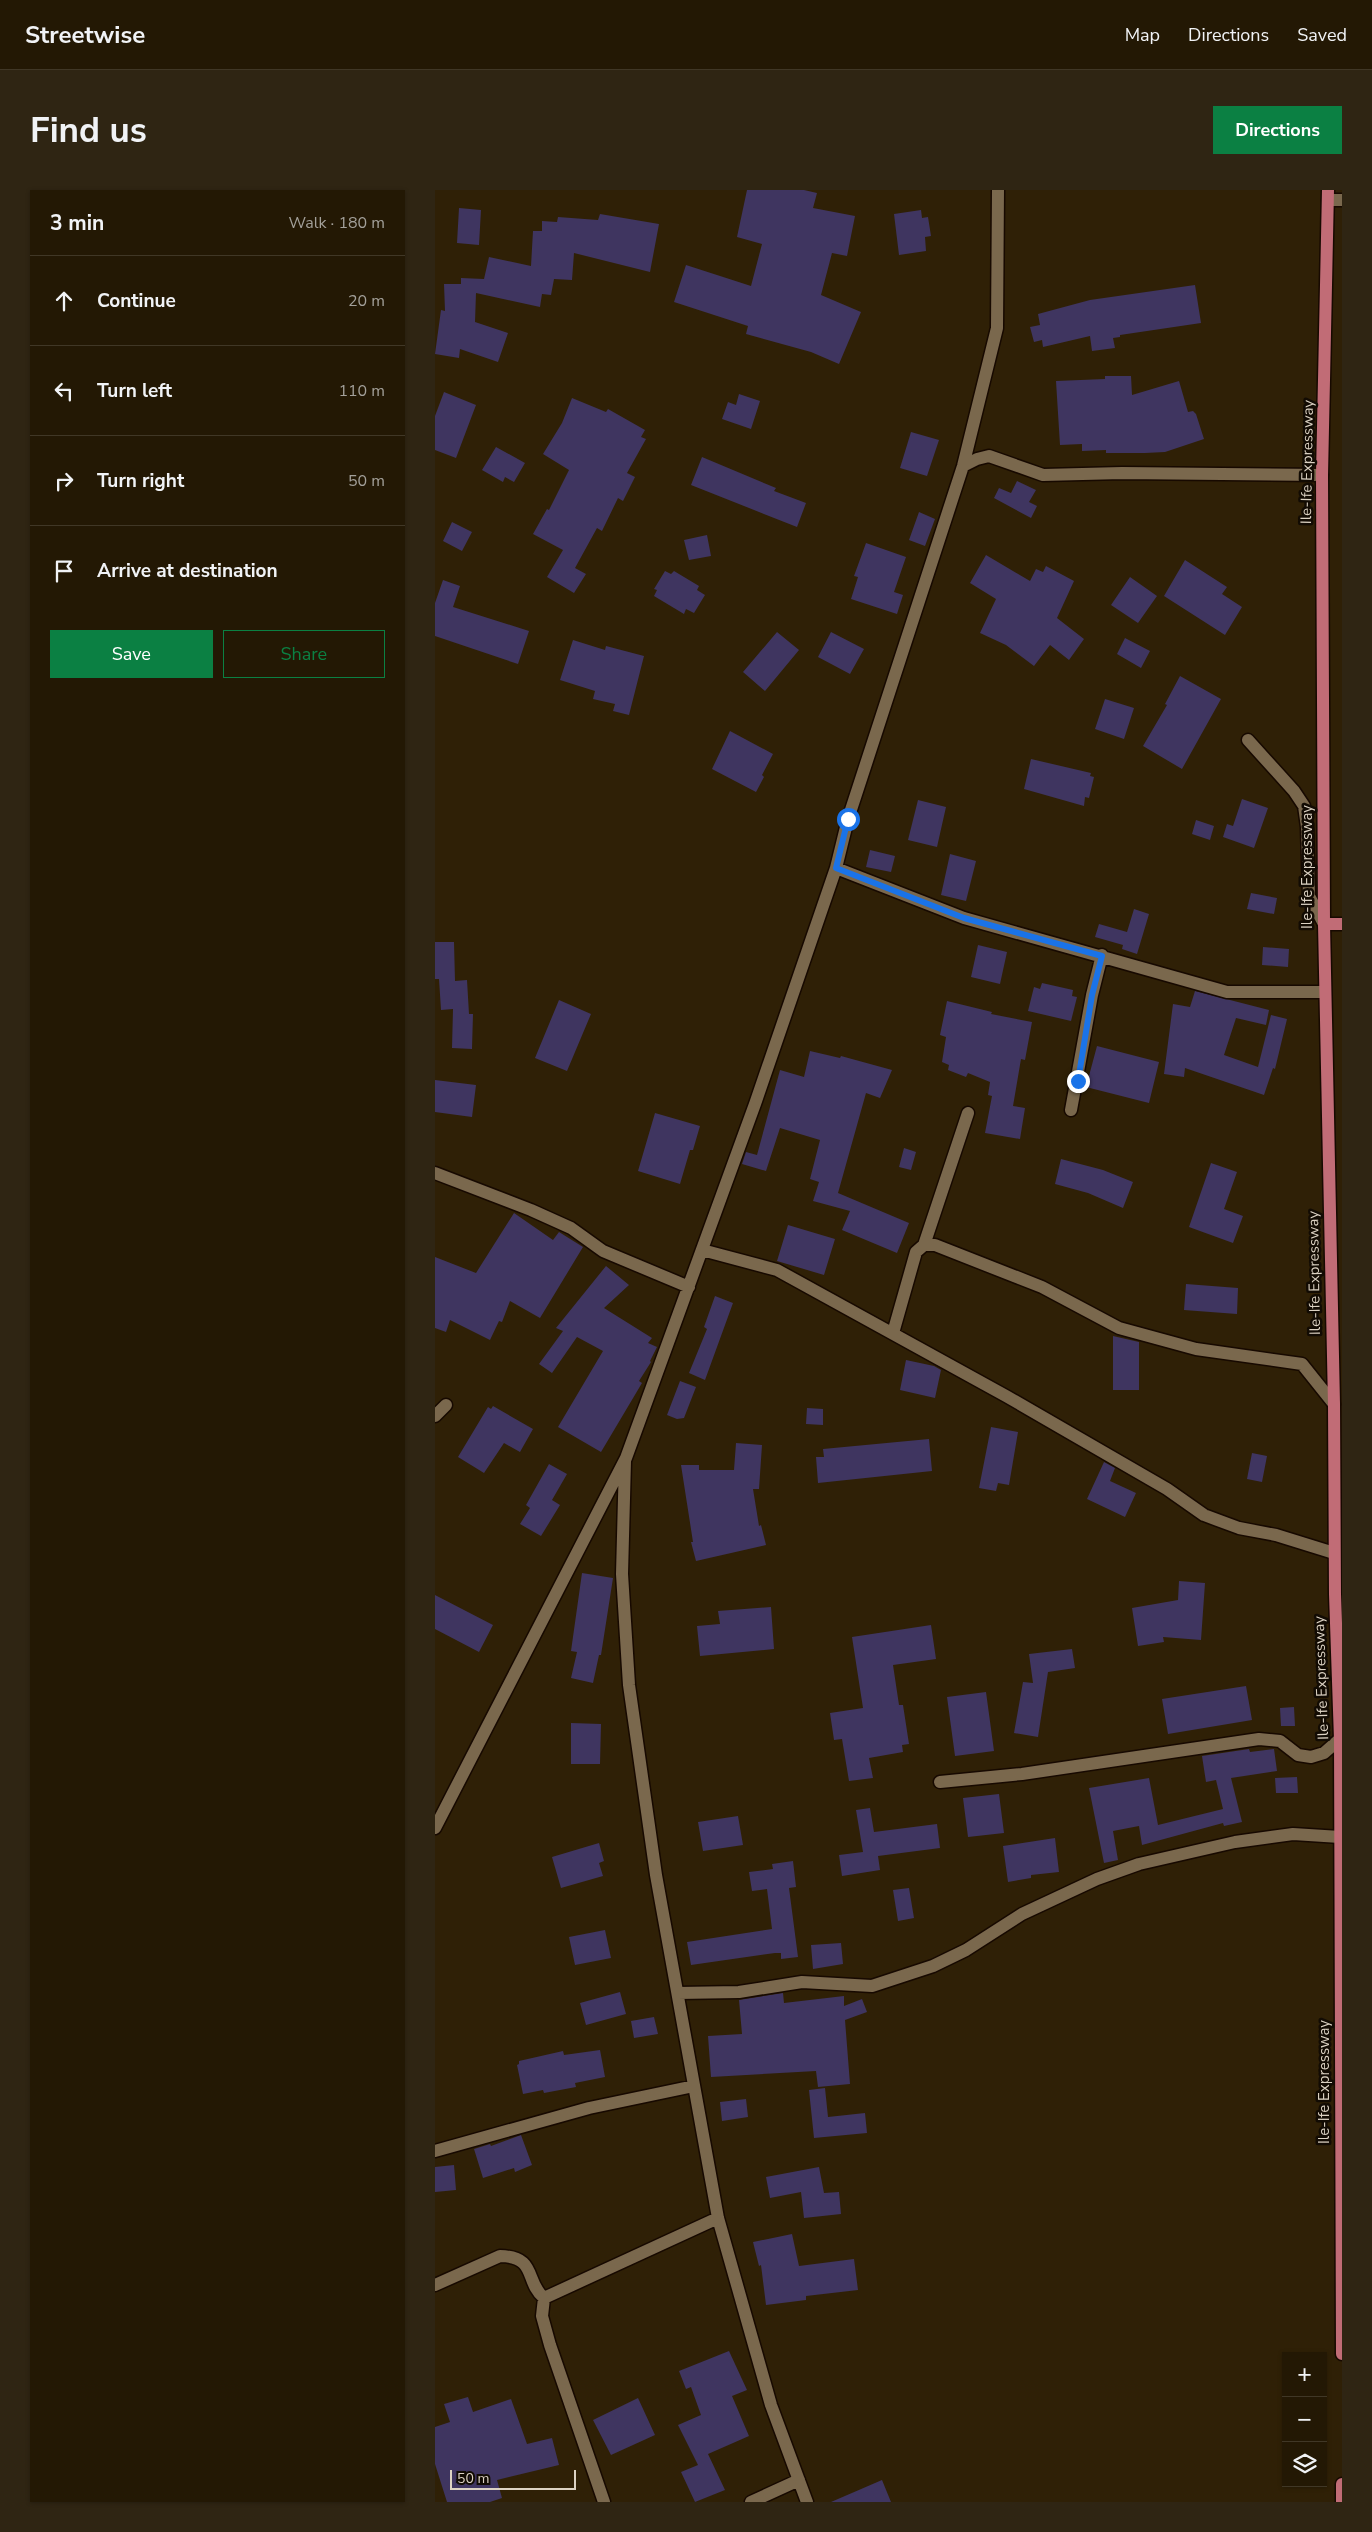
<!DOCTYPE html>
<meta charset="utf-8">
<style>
body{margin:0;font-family:"Nunito Sans",sans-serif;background:#2f2513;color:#f1f3f6}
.controls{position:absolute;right:15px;bottom:15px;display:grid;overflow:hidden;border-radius:0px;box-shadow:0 1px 4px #0004}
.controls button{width:45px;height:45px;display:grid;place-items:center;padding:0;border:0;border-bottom:1px solid #403726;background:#231804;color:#f1f3f6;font:25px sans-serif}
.scale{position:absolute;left:15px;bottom:12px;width:126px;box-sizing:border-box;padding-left:5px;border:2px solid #dcd2c3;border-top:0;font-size:14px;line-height:18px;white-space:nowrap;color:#dcd2c3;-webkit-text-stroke:4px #120b03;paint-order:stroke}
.stop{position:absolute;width:15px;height:15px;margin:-11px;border:4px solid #1a73e8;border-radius:50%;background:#fff}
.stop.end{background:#1a73e8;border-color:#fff;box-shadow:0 1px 5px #0008}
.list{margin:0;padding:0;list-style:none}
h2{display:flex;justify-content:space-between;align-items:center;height:65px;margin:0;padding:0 20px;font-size:21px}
h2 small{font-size:16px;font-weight:400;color:#a3a09a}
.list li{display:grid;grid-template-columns:32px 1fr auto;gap:15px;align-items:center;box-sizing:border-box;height:90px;padding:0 20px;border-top:1px solid #403726}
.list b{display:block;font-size:19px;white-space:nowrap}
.list em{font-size:16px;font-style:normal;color:#a3a09a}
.actions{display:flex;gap:10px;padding:15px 20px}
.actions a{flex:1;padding:11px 0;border:1px solid #0b8043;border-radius:0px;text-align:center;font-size:18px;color:#0b8043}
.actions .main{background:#0b8043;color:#fff}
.icon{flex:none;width:28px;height:28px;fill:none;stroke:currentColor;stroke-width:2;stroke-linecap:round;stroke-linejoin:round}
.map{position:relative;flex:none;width:907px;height:2312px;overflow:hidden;border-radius:0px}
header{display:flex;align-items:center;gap:30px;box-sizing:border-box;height:70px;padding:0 25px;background:#231804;border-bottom:1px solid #403726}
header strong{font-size:24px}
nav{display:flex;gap:28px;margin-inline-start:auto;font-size:18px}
.intro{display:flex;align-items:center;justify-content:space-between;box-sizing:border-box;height:120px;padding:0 30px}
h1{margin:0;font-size:35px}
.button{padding:12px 22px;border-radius:0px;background:#0b8043;color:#fff;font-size:18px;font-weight:700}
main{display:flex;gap:30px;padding:0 30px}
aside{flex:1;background:#231804;border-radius:0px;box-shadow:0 1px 4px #0004}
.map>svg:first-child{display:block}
.building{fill:#3f3560}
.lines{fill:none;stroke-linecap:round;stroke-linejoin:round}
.minor-casing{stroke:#170900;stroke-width:15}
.major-casing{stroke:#170900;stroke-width:15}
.minor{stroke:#7a684d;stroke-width:12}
.major{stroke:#c16c76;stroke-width:12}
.route{stroke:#1a73e8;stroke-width:6}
.labels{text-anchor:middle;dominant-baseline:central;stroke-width:5;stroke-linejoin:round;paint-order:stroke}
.street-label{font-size:15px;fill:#dcd2c3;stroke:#120b03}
</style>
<header>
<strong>Streetwise</strong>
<nav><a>Map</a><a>Directions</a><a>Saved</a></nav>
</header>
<div class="intro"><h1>Find us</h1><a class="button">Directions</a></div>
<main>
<aside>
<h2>3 min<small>Walk · 180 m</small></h2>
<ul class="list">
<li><svg class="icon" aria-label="ahead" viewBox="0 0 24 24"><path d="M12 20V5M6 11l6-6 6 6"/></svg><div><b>Continue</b></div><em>20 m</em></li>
<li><svg class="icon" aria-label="left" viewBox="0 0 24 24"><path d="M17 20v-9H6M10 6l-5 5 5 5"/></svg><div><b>Turn left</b></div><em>110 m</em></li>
<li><svg class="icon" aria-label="right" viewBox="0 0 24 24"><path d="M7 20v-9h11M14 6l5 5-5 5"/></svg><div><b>Turn right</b></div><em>50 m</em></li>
<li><svg class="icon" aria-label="arrive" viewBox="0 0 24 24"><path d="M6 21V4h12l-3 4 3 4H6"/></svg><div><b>Arrive at destination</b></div></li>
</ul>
<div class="actions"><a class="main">Save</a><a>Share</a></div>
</aside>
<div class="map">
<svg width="907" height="2312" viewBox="0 0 907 2312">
<rect width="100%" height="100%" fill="#2f2006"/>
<path class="building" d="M 312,0 L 369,0 L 382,3 L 378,18 L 420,26 L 412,66 L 397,63 L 386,105 L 426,122 L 404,174 L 376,162 L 311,144 L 313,136 L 239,112 L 251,75 L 316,96 L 327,54 L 302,47 Z
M 24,18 L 46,20 L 44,55 L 22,53 Z
M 486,20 L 487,28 L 493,27 L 496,46 L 490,47 L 491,61 L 464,65 L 459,24 Z
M 165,24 L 224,34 L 215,82 L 139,63 L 137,90 L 119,89 L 116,105 L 107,104 L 105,117 L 41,103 L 40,132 L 73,143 L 63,172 L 25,159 L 24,168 L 0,164 L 6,120 L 10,121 L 9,94 L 26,94 L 26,88 L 49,89 L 54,67 L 96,76 L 98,41 L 107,41 L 107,31 L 122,32 L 123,27 L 163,30 Z
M 760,95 L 766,133 L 685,145 L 685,147 L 678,148 L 680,158 L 657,161 L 655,146 L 608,157 L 607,150 L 599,152 L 595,137 L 605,135 L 603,124 L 655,110 Z
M 670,186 L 696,186 L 697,205 L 744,191 L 753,222 L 758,221 L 761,224 L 769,249 L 730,262 L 710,263 L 671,263 L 671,260 L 647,261 L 647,254 L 625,255 L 621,191 L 670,189 Z
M 9,202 L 41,215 L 21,268 L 0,260 L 0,226 Z
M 304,204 L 325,211 L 316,239 L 287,229 L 293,212 L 301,215 Z
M 137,208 L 171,222 L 173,219 L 210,240 L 206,247 L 211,249 L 192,283 L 200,287 L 188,311 L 183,308 L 167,341 L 162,338 L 140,378 L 151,384 L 139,403 L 112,387 L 128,360 L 98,344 L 112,319 L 114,320 L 134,280 L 108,264 L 127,233 Z
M 476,242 L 504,250 L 492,286 L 465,278 Z
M 61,257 L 90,273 L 79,292 L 70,287 L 68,292 L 47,280 Z
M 267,267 L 341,298 L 339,301 L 371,313 L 362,337 L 256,295 Z
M 582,291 L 601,300 L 594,312 L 602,316 L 596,328 L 559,308 L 564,298 L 576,303 Z
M 484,322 L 500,329 L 490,356 L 474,350 Z
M 17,332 L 37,342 L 27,361 L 8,351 Z
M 272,345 L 276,366 L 254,370 L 249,350 Z
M 431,353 L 471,367 L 459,402 L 468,405 L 462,424 L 416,409 L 423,387 L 419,386 Z
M 551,365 L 595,391 L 601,379 L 608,382 L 611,376 L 639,391 L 622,428 L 649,449 L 634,470 L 615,455 L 599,476 L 571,455 L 545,443 L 561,409 L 535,393 Z
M 750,370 L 792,397 L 787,404 L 807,417 L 790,445 L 729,406 Z
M 230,381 L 236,384 L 239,381 L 264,396 L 262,400 L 270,405 L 259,423 L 251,419 L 249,424 L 219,406 L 222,400 L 219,399 Z
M 695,387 L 722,406 L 703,433 L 676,415 Z
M 8,390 L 25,396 L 18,417 L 94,441 L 83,474 L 0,446 L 0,413 Z
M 342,442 L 364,460 L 330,501 L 308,482 Z
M 396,442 L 429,459 L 415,484 L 383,467 Z
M 690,448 L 715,461 L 706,478 L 682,464 Z
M 138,450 L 170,460 L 171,456 L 209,466 L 194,525 L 178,521 L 180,514 L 158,509 L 160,501 L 125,490 Z
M 745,486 L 786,509 L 747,579 L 708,556 L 732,515 L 730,514 Z
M 670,509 L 699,518 L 689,549 L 660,539 Z
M 295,541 L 338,564 L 327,585 L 329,587 L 321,602 L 277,579 Z
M 596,569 L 656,583 L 655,586 L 659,587 L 654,608 L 650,607 L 649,616 L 589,599 Z
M 807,609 L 833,618 L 819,658 L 788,647 L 792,634 L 798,636 Z
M 483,610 L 511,617 L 502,657 L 473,650 Z
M 761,630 L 779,636 L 775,650 L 757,644 Z
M 435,660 L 460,666 L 456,682 L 431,677 Z
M 515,664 L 541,671 L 531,711 L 506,705 Z
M 816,703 L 842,708 L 839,724 L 812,719 Z
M 699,719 L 714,724 L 702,764 L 687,759 L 688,755 L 660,747 L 664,734 L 692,742 Z
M 0,752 L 19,752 L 20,791 L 32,790 L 34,824 L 38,824 L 37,859 L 17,858 L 18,819 L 6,820 L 4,789 L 0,789 Z
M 543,755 L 572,762 L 565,794 L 536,787 Z
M 828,757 L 854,759 L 853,777 L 827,775 Z
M 607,793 L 638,800 L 637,806 L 642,807 L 636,831 L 593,821 L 599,797 L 605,799 Z
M 760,801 L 834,820 L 831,835 L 801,828 L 789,865 L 823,877 L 836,825 L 852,829 L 840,879 L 838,878 L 829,905 L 750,878 L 749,887 L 729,884 L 738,814 L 755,817 Z
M 124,810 L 156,824 L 132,881 L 100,868 Z
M 512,811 L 557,822 L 556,824 L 597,832 L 590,870 L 586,869 L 578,916 L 590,918 L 585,949 L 550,943 L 557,906 L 553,905 L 555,892 L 533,883 L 531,887 L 513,880 L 514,875 L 507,872 L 511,847 L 505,845 Z
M 662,856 L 724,872 L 714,913 L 651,897 Z
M 375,861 L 405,868 L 406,866 L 457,880 L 445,908 L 431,903 L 403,1003 L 474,1033 L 462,1063 L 407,1040 L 415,1021 L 378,1011 L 384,992 L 375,989 L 385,950 L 345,938 L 331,981 L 307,974 L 311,962 L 322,965 L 345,880 L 369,887 Z
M 0,890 L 41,895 L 37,927 L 0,922 Z
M 220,923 L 265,936 L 258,960 L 255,960 L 245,994 L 203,981 Z
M 469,958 L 481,962 L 476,980 L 464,977 Z
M 626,969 L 668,980 L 698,992 L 688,1018 L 653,1003 L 620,994 Z
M 776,973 L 802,982 L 789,1019 L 808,1026 L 798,1053 L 754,1037 Z
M 79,1023 L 118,1050 L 124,1042 L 148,1057 L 105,1128 L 75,1111 L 67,1132 L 64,1131 L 55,1150 L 15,1130 L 11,1142 L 0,1138 L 0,1067 L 41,1083 Z
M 353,1035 L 400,1049 L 389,1085 L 342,1071 Z
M 171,1076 L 194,1095 L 169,1118 L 217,1148 L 213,1153 L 222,1157 L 215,1171 L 216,1172 L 204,1191 L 207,1193 L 166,1262 L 123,1237 L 168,1161 L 142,1147 L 117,1183 L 104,1174 L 128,1141 L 121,1138 Z
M 751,1094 L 803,1098 L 802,1124 L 749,1120 Z
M 280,1106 L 298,1113 L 270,1190 L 254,1183 L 272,1139 L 269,1137 Z
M 678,1146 L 704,1152 L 704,1200 L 678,1200 Z
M 471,1170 L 499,1176 L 506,1180 L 500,1208 L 465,1200 Z
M 245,1191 L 261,1197 L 249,1228 L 242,1229 L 232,1225 Z
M 58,1216 L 98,1239 L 85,1262 L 69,1253 L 49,1283 L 23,1267 L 53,1217 L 56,1219 Z
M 372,1218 L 388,1219 L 388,1235 L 371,1234 Z
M 556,1237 L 583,1242 L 574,1295 L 563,1293 L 561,1301 L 544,1298 Z
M 494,1249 L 497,1281 L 383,1293 L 381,1267 L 389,1267 L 388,1259 Z
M 301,1253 L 327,1255 L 324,1299 L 318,1299 L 324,1336 L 326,1335 L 331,1355 L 261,1371 L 256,1352 L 258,1352 L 246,1275 L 264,1275 L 264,1280 L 299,1280 Z
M 817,1263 L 832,1266 L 827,1292 L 812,1289 Z
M 669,1272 L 680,1278 L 675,1291 L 701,1303 L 690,1327 L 652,1309 Z
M 114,1274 L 132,1284 L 117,1310 L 125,1315 L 106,1346 L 85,1334 L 95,1318 L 91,1315 Z
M 147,1383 L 178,1388 L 166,1465 L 164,1465 L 158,1493 L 136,1488 L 142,1462 L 136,1461 Z
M 744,1391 L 770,1393 L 766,1450 L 728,1447 L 729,1452 L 703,1456 L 697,1418 L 743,1410 Z
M 0,1405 L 58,1435 L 44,1462 L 0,1439 Z
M 336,1417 L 339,1459 L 265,1466 L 262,1436 L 285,1434 L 283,1421 Z
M 496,1435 L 501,1469 L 458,1475 L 464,1515 L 468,1515 L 474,1554 L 467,1555 L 468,1562 L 434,1568 L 438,1588 L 414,1591 L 407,1549 L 399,1550 L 395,1523 L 428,1518 L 417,1447 Z
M 637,1459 L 640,1478 L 613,1482 L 603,1547 L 579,1543 L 588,1492 L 598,1493 L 594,1464 Z
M 811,1496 L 817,1530 L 733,1544 L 727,1509 Z
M 551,1502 L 559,1561 L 520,1566 L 512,1507 Z
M 859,1517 L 860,1536 L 846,1536 L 845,1518 Z
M 136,1533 L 166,1534 L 165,1574 L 136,1574 Z
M 814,1559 L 815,1562 L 839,1559 L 842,1581 L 796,1588 L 807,1632 L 789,1636 L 788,1633 L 707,1655 L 704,1636 L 678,1641 L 683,1670 L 669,1673 L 654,1598 L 714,1588 L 723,1635 L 788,1619 L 781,1590 L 771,1592 L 767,1566 Z
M 862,1587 L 863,1603 L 841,1603 L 840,1588 Z
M 564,1604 L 569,1643 L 533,1647 L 528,1608 Z
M 435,1618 L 439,1642 L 502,1634 L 505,1658 L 443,1666 L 445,1680 L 407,1686 L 404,1665 L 428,1662 L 421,1620 Z
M 303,1626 L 308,1655 L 268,1661 L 263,1632 Z
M 620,1648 L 624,1682 L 596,1685 L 596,1688 L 573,1692 L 568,1656 Z
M 164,1653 L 169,1671 L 164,1673 L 168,1686 L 126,1698 L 117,1667 Z
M 358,1671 L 361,1697 L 354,1698 L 363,1767 L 346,1769 L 346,1763 L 340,1763 L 256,1775 L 252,1752 L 337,1739 L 332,1699 L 317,1701 L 314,1682 L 338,1679 L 337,1674 Z
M 474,1698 L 479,1728 L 463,1731 L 458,1700 Z
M 170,1740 L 176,1768 L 140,1775 L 134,1747 Z
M 406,1753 L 408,1774 L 378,1779 L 376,1755 Z
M 185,1802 L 191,1824 L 151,1835 L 145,1813 Z
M 348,1803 L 349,1813 L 409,1806 L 409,1816 L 427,1809 L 432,1822 L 410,1830 L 415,1894 L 383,1897 L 381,1881 L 276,1887 L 273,1846 L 307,1844 L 304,1810 Z
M 219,1827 L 223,1844 L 199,1848 L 196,1831 Z
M 165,1860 L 170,1887 L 140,1893 L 141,1897 L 109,1903 L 108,1900 L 88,1904 L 82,1875 L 84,1874 L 84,1871 L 128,1861 L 129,1865 Z
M 390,1898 L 393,1927 L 430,1923 L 432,1943 L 379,1948 L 374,1900 Z
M 311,1909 L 313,1927 L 287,1931 L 285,1912 Z
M 86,1945 L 97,1975 L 80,1982 L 79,1978 L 48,1988 L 39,1959 L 55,1954 L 56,1956 Z
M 19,1975 L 21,2000 L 0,2002 L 0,1977 Z
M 384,1977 L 389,2003 L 404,2002 L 406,2024 L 369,2028 L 366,2002 L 335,2008 L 331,1987 Z
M 357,2044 L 364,2076 L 419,2069 L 423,2100 L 371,2106 L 371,2110 L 331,2115 L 326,2075 L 324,2076 L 318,2052 Z
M 294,2161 L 312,2200 L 297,2206 L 314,2246 L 273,2264 L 290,2300 L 260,2312 L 246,2282 L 263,2275 L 243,2235 L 266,2225 L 256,2197 L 251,2199 L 244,2181 Z
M 33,2207 L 38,2222 L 76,2209 L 92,2254 L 117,2248 L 124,2275 L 62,2290 L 67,2308 L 55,2312 L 12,2312 L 0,2274 L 0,2237 L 15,2232 L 9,2214 Z
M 203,2208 L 220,2245 L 176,2265 L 158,2230 Z
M 447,2290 L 456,2312 L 396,2312 Z"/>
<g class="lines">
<g class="minor-casing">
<path id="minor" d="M 893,10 L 907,10
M 528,276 L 542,269 L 554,266 L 608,285 L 687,283 L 887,285
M 813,550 L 859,601 L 869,616 L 872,637 L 874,706 L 889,734
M 401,678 L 529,728 L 792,802 L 889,802
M 636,920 L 657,805 L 667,765
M 0,983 L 96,1020 L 136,1038 L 168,1061 L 254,1097
M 489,1055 L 500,1055 L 607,1097 L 684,1138 L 761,1159 L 867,1174 L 899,1214
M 267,1060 L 342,1080 L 571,1206 L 732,1299 L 769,1325 L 804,1338 L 841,1345 L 899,1363
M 458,1143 L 481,1062 L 489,1055 L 533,923
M 0,1226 L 11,1215
M 190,1271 L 187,1384 L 194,1495 L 221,1685 L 283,2028 L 336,2215 L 372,2312
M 505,1592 L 587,1584 L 824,1549 L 845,1551 L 863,1565 L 876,1567 L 889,1563 L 905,1549
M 0,1638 L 191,1268 L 320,914 L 401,678 L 413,629 L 528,276 L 562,138 L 563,0
M 243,1803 L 304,1802 L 367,1792 L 437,1796 L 498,1776 L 531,1760 L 587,1724 L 662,1689 L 704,1674 L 800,1652 L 858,1644 L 905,1647
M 0,1961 L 154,1918 L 259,1896
M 0,2095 L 65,2066 C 103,2067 89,2091 109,2108 L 283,2028
M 109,2108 L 107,2126 L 115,2155 L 169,2312
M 316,2312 L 364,2290"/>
</g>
<g class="major-casing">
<path id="major" d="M 893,0 L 887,285 L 889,734 L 899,1214 L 900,1404 L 905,1549 L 907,2164
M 889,734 L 907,734
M 907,2312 L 907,2294"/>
</g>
<use href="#minor" class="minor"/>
<use href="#major" class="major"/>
</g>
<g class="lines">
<path class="route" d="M 413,629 L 401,678 L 529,728 L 667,766 L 657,805 L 643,891"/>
</g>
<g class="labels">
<g class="street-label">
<text transform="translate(872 272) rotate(-89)">Ile-Ife Expressway</text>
<text transform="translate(872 677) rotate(-90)">Ile-Ife Expressway</text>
<text transform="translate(879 1083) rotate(-91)">Ile-Ife Expressway</text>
<text transform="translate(886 1488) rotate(-92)">Ile-Ife Expressway</text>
<text transform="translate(889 1892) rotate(-90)">Ile-Ife Expressway</text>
</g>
</g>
</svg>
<div class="controls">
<button>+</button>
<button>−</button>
<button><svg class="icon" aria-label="layers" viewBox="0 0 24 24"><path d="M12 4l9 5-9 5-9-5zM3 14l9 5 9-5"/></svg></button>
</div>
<div class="scale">50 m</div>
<div class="stop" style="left:413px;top:629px"></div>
<div class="stop end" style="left:643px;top:891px"></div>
</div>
</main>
